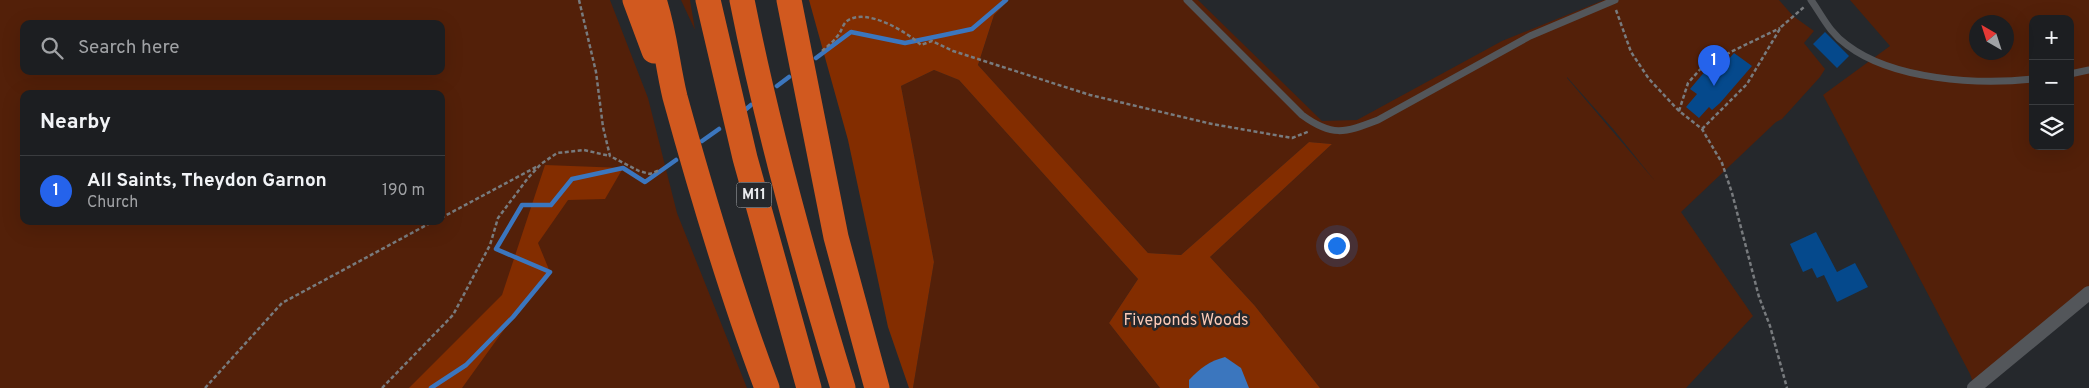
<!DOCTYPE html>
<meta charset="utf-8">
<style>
body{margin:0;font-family:Overpass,sans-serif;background:#292b2e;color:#f1f3f6}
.controls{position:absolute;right:15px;top:15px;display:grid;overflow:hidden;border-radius:10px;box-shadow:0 5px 20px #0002}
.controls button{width:45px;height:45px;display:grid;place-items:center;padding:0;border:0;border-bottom:1px solid #3a3c3f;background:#1c1e21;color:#f1f3f6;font:25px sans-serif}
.compass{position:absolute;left:1969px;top:15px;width:45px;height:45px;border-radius:50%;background:#1c1e21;box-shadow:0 5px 20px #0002;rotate:321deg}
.you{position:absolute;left:1336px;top:245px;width:18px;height:18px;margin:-12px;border:4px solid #fff;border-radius:50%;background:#1a73e8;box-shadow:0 0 0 8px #1a73e833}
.badge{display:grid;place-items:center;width:32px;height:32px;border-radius:50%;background:#2563eb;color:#fff;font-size:16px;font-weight:700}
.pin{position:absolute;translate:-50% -41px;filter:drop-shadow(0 1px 2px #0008)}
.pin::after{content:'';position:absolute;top:26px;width:18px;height:15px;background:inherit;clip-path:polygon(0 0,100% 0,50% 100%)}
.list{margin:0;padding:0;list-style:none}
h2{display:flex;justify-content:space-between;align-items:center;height:65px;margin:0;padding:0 20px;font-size:21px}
h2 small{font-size:16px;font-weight:400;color:#a0a2a5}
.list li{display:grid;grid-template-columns:32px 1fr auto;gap:15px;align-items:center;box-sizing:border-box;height:70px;padding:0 20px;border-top:1px solid #3a3c3f}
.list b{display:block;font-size:19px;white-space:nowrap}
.list p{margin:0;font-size:16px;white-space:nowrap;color:#a0a2a5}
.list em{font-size:16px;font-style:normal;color:#a0a2a5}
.icon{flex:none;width:28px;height:28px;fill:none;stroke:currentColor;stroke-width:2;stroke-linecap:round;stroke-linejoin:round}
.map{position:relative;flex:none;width:2089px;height:388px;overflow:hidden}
.search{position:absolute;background:#1c1e21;box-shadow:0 5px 20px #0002;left:20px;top:20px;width:425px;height:55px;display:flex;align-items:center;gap:12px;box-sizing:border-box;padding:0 18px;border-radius:10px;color:#a0a2a5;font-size:19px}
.panel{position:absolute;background:#1c1e21;box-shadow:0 5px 20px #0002;left:20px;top:90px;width:425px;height:135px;border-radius:10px}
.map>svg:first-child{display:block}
.green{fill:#532009;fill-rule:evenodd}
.forest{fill:#832d00}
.water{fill:#3b76be}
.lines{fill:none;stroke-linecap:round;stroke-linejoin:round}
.stream{stroke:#3b76be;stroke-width:4.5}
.building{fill:#05498c}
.path{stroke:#787b7e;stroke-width:2.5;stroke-dasharray:4 2.5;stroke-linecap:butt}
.service{stroke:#53565a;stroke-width:7}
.minor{stroke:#53565a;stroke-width:14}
.motorway{stroke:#d1591f;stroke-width:25}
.labels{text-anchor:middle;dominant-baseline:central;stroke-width:5;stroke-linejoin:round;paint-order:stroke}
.shield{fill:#25282c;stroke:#aeb0b4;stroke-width:1}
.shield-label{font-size:15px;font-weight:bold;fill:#e9ebee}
.park-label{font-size:16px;fill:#fccab6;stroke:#25282c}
</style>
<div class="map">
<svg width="2089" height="388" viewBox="0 0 2089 388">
<rect width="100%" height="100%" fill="#25282c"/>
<path class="green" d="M 0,0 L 610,0 L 648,98 L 677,213 L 747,388 L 0,388 ZM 24,24 L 441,24 L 441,71 L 24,71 ZM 24,94 L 441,94 L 441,221 L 24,221 Z
M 681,0 L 690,0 L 695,30 Z
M 1010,0 L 1198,0 L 1322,121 L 1357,120 L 1502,41 L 1604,0 L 1779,0 L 1793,16 L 1814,31 L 1804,43 L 1825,69 L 1820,77 L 1782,119 L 1776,122 L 1681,212 L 1753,316 L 1686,388 L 1320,388 L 1255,306 L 1210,257 L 1332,144 L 1309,142 L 1181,255 L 1148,253 L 978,65 L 994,15 ZM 1567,77 L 1614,130 L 1655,181 L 1567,78 Z
M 1850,0 L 2089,0 L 2089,295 L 1975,388 L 1970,374 L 1823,95 L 1890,46 ZM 2033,19 L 2070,19 L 2070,146 L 2033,146 ZM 1976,22 L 2006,22 L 2006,52 L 1976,52 Z
M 934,70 L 959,80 L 1138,279 L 1109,323 L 1160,388 L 913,388 L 934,262 L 901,86 Z"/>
<path class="forest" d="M 809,0 L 1009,0 L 994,15 L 978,65 L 1148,253 L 1181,255 L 1309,142 L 1332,144 L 1210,257 L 1255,306 L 1320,388 L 1160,388 L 1109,323 L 1138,279 L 959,80 L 934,70 L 901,86 L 934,262 L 913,388 L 909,388 L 888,327 L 848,140 Z
M 545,165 L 623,168 L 605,199 L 568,200 L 538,243 L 550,272 L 513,317 L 462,388 L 409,388 L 502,295 Z"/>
<path class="water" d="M 1225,357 L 1241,368 L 1249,388 L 1189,388 L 1189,380 C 1200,368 1210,361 1225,357 Z"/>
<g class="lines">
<path class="stream" d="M 816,58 L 851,32 L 905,43 L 944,35 L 972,29 L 1006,0
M 777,86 L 789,77
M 745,110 L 751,105
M 702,141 L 719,129
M 431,388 L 466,365 L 513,317 L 550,272 L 496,249 L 522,205 L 551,205 L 572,179 L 623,168 L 645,182 L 676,160"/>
</g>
<path class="building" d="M 1825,32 L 1849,56 L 1837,68 L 1813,44 Z
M 1734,53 L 1752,66 L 1720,103 L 1712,110 L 1709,107 L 1699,118 L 1686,107 L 1697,94 L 1690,89 L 1712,63 L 1715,65 L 1722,57 L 1727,61 Z
M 1816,232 L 1837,272 L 1855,263 L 1868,287 L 1837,302 L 1824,275 L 1817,278 L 1812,268 L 1803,272 L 1790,244 Z"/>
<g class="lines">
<path class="path" d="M 579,0 L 596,72 L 603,127 L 610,156 L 639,171 L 650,174 L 660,170
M 1616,10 L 1631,52 L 1649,79 L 1679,111 L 1702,129 L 1722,163 L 1732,193 L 1759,297 L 1770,326 L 1787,388
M 822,51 C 828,46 835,40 839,34 C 842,30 843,24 847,21 C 866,7 907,32 921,45 L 932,41 L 953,51 L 1090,95 L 1212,124 L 1292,138 L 1310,131
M 1679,111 L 1688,83 L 1704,65 L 1780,28
M 1702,129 L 1747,84 L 1781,27 L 1804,7
M 441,218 L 538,166
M 205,388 L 282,303 L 434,221
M 382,388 L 453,315 L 490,245 L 498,218 L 528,178 L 541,164 L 557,153 L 584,150 L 610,156"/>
<path class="service" d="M 1187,0 L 1302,115 C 1332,137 1344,133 1378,120 L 1530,36 L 1615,0
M 1811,0 C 1823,17 1829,32 1847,45 C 1893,80 1977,85 2033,79
M 2070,74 L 2089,70"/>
<path class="minor" d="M 1974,388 L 2089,293"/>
<path class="motorway" d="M 635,0 L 654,51
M 654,0 C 665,33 667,64 675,97 C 702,195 731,293 767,388
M 708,0 L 745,158 L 809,388
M 742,0 C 768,131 804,260 843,388
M 789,0 L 836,237 L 877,388"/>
</g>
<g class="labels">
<rect class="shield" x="736.5" y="182.5" width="35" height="25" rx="4"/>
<g class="shield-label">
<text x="754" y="195">M11</text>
</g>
<g class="park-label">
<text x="1186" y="321">Fiveponds Woods</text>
</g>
</g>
</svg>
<div class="controls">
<button>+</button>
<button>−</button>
<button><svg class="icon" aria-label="layers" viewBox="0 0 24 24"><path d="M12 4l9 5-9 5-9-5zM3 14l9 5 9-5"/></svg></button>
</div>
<svg class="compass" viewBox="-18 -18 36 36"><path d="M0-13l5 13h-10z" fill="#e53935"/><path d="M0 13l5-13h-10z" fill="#a0a2a5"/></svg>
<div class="you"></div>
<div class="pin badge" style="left:1714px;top:86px">1</div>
<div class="search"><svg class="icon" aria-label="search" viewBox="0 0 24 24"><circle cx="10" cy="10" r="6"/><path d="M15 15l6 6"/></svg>Search here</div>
<section class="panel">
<h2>Nearby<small></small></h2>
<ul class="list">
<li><span class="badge">1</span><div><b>All Saints, Theydon Garnon</b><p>Church</p></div><em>190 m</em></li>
</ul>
</section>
</div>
